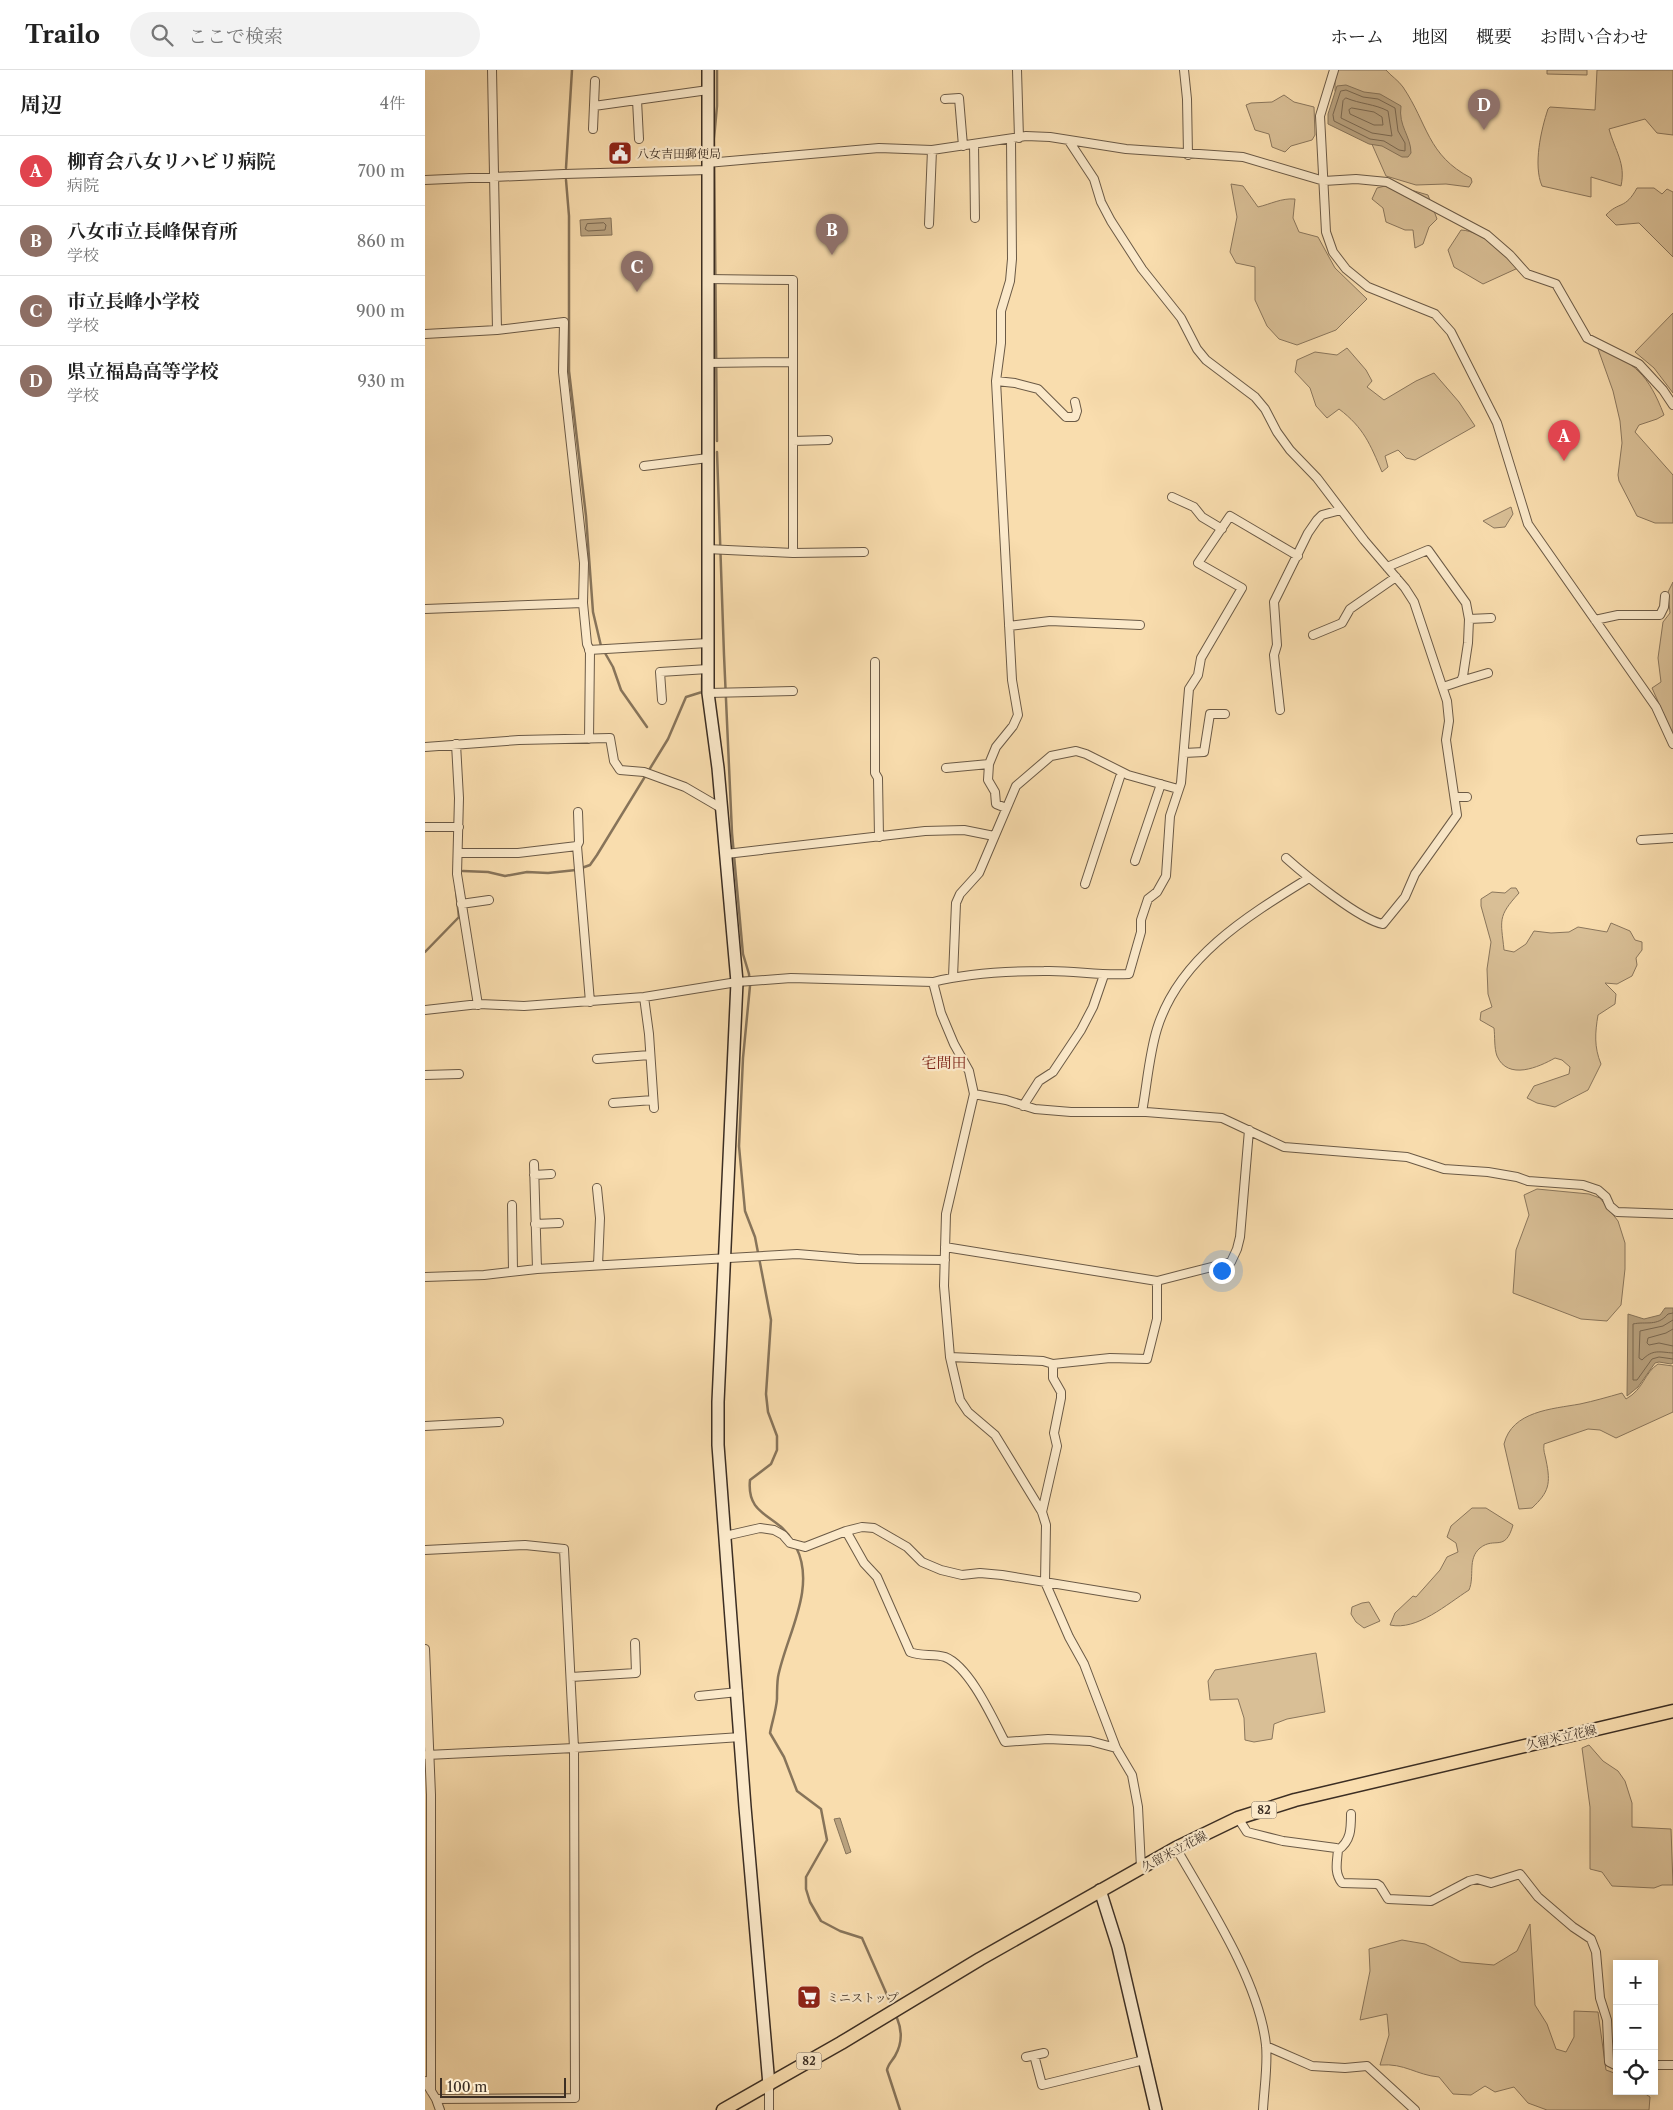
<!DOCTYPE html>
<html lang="ja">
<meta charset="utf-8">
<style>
body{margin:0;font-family:"Libre Caslon Text","Noto Serif JP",serif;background:#f2f2f2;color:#222}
.controls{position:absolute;right:15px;bottom:15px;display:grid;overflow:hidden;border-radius:0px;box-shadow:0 2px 8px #0003}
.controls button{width:45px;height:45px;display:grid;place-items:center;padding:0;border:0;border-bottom:1px solid #e0e0e0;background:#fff;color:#222;font:25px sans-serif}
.scale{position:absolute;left:15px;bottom:12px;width:126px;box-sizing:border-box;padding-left:5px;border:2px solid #3c2e23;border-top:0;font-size:14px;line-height:18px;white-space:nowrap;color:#3c2e23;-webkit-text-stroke:4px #fbe9ca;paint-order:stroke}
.you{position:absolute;left:796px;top:1200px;width:18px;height:18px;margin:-12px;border:4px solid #fff;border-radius:50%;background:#1a73e8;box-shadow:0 0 0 8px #1a73e833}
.badge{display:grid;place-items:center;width:32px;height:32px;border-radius:50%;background:#8f2418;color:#fff;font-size:16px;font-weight:700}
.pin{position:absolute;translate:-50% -41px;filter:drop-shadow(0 1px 2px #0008)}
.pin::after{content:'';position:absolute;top:26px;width:18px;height:15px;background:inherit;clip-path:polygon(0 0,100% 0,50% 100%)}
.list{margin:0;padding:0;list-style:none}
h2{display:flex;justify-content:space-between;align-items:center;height:65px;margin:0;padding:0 20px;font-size:21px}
h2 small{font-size:16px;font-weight:400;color:#767676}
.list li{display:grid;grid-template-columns:32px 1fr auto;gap:15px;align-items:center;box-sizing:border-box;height:70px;padding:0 20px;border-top:1px solid #e0e0e0}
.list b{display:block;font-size:19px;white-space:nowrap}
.list p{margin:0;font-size:16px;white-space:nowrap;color:#767676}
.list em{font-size:16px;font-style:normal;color:#767676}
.icon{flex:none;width:28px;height:28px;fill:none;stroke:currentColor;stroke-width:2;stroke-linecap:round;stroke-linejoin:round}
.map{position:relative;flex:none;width:1248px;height:2040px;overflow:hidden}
header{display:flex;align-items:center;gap:30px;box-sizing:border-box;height:70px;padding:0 25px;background:#fff;border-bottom:1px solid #e0e0e0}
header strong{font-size:24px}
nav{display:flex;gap:28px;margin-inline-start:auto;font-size:18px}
.search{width:350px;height:45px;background:#f2f2f2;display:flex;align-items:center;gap:12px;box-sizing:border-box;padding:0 18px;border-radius:28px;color:#767676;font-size:19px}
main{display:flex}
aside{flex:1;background:#fff}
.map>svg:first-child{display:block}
.green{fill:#d9bf96;stroke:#8a765c}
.water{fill:#b9a27f;stroke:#87745a}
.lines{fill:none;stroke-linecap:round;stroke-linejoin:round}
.shore{stroke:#7a6851;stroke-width:1}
.stream{stroke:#87745a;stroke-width:2.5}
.street-casing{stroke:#6b5a46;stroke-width:10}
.secondary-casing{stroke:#3c2e23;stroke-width:14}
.primary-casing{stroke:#3c2e23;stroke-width:15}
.street{stroke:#fbe9ca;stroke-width:8}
.secondary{stroke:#fbe9ca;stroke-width:11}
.primary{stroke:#f9ddae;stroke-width:12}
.labels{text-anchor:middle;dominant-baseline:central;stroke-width:4.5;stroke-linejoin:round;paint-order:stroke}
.shield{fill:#fbe9ca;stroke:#756655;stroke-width:1}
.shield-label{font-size:11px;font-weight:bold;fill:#3c2e23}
.poi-label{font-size:12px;fill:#3c2e23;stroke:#fbe9ca;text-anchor:start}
.street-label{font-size:12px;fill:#3c2e23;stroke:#fbe9ca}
.quarter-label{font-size:15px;fill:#7a1f14;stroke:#fbe9ca}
</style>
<header>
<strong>Trailo</strong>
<div class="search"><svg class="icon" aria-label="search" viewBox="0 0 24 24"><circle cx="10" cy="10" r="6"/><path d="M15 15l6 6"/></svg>ここで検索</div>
<nav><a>ホーム</a><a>地図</a><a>概要</a><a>お問い合わせ</a></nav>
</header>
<main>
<aside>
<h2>周辺<small>4件</small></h2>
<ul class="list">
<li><span class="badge" style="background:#e0444e">A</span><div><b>柳育会八女リハビリ病院</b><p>病院</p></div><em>700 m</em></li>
<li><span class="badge" style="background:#8d6e63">B</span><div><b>八女市立長峰保育所</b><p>学校</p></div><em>860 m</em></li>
<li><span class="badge" style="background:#8d6e63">C</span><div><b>市立長峰小学校</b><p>学校</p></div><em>900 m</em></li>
<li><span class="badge" style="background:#8d6e63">D</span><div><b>県立福島高等学校</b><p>学校</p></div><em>930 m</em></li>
</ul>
</aside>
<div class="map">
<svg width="1248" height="2040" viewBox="0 0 1248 2040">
<rect width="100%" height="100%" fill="#f9ddae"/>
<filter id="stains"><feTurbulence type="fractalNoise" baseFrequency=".004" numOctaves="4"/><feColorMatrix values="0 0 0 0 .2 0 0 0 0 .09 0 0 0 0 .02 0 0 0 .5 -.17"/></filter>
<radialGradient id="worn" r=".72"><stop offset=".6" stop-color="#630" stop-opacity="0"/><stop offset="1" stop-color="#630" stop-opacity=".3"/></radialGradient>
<path class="green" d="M 913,0 L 961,0 C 966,6 973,10 978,17 C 1003,54 1002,85 1046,108 L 1047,112 L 1044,117 L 1021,114 L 991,115 L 961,106 L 946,72 L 910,21 L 910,10 Z
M 1122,0 L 1162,0 L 1162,5 L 1122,4 Z
M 1172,0 L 1248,0 L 1248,65 L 1232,63 L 1220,49 L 1184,59 C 1190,81 1201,93 1196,116 L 1166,107 L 1166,127 L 1117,116 C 1108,95 1116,60 1123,39 L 1125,37 L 1170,40 Z
M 859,25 L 869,32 L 889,37 L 890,65 L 887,70 L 866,76 L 860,82 L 847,77 L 844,64 L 830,60 L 821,35 L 826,33 L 847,32 Z
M 806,114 L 818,116 L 833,137 C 846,134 856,128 870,129 L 868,148 L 874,162 L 893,167 L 910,198 L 942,229 L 911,260 L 872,275 L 854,269 L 842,256 L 830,230 L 830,197 L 811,193 L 805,182 L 812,147 Z
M 960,116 L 979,118 L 1003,125 L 1012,149 L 1004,157 L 998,174 L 990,178 L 988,160 L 980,160 L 961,152 L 958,138 L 947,129 L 952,118 Z
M 1212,118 L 1229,118 L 1237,124 L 1242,119 L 1248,122 L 1248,187 L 1214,153 L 1191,155 L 1181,145 C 1194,131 1200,140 1212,118 Z
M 1036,160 C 1059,161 1077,184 1093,198 L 1058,214 L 1029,197 L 1023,180 Z
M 1248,243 L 1248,323 L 1229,298 L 1210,282 Z
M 1172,276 C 1211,294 1223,304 1239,345 L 1232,349 L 1214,355 L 1210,362 L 1248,405 L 1248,453 L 1230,453 L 1212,446 L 1194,411 L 1193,405 L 1197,373 L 1195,351 L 1188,321 Z
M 922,278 L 941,300 L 947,311 L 942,317 L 959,330 L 991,311 L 1009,303 L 1034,332 L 1050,356 L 990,390 L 981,388 L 973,380 L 960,386 L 963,397 L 957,402 C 945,374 939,358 914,339 L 902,348 L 891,336 L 885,318 L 870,302 L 872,290 L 890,282 L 912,285 Z
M 1086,437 L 1088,444 L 1080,457 L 1069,458 L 1058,451 Z
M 1248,512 L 1248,665 L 1227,618 L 1236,612 L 1233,588 L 1238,552 L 1245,543 L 1243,522 Z
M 1086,818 L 1091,818 L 1094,823 C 1072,847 1076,850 1079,880 L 1089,882 L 1101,874 L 1109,861 L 1126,863 L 1144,862 L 1153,857 L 1182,862 L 1186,853 L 1205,861 L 1210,870 L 1217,872 L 1217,880 L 1211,888 L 1212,895 L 1207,906 L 1192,914 L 1180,913 L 1191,924 L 1190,934 L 1173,945 C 1170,963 1169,977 1176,994 L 1163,1020 L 1130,1037 L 1112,1033 L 1102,1028 L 1109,1016 L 1144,1004 L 1145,997 L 1137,990 L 1130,988 C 1114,997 1083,1011 1072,986 C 1069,978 1070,966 1069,958 L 1055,950 L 1056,942 L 1067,937 L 1063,924 L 1062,899 L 1066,872 L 1056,836 L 1056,829 L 1067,822 L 1080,823 Z
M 1112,1119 L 1164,1124 L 1175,1128 L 1193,1151 L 1200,1173 L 1200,1199 L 1196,1235 L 1182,1251 L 1156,1249 L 1088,1223 L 1091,1180 L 1104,1145 L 1099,1125 Z
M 1233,1294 L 1248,1296 L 1248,1342 L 1191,1368 L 1175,1360 L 1163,1359 L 1119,1374 C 1118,1381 1120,1384 1121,1390 C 1126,1414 1124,1422 1107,1438 L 1094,1439 L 1079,1374 C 1087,1341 1127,1339 1155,1334 C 1169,1331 1183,1327 1197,1323 L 1201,1329 C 1219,1319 1219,1303 1233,1294 Z
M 1047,1438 L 1061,1438 L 1088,1455 C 1080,1483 1070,1466 1055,1478 C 1042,1489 1050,1506 1044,1520 C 1022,1534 992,1561 965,1555 L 970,1543 L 988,1526 L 991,1527 L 1015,1500 L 1022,1487 L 1033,1482 L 1031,1473 L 1022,1467 L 1026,1456 Z
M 944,1532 L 955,1551 L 939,1558 L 931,1552 L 926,1544 L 927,1537 L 937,1533 Z
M 891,1583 L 900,1642 L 862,1649 L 849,1654 L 847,1669 L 829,1672 L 820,1670 L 819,1648 L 813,1629 L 785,1630 L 783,1611 L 790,1600 Z
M 1164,1675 L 1178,1691 L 1193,1701 L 1200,1711 L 1207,1733 L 1207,1757 L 1246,1759 L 1248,1815 L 1237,1815 L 1229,1818 L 1187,1816 L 1177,1802 L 1165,1799 L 1165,1737 L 1157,1678 Z
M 1105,1854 L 1110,1935 L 1122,1954 L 1131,1979 L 1141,1982 L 1149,1967 L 1149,1941 L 1173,1942 L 1181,2000 L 1192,2004 L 1192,2021 L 1216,2021 L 1225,2027 L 1224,2040 L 1122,2040 L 1103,2033 L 1089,2017 L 1070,2022 L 1060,2016 L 1046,2025 L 1028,2024 L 1014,2007 C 991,2005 980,1993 955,1995 L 964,1965 L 962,1944 L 935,1950 L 945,1901 L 944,1879 L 977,1870 L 1000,1874 L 1036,1892 L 1069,1895 L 1092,1881 Z"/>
<path class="water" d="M 921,15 L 939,22 L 955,24 L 976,36 C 973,56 986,66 986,83 L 983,87 L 977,87 L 957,76 L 944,74 L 903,54 L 903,44 L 912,16 Z
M 186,148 L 187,165 L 156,166 L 155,150 Z
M 1240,1238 L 1248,1238 L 1248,1293 L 1246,1294 L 1234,1292 L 1230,1293 L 1213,1317 L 1202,1326 L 1203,1244 L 1219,1249 L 1235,1245 Z
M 415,1748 L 426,1782 L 421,1784 L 409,1749 Z"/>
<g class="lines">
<path class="shore" d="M 916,21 L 921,20 L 938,27 L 953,29 L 970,38 L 973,61 L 980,73 L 980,81 L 974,80 L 959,71 L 945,69 L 909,51 L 908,45 Z
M 921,28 C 935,34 950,34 963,41 L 967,66 L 947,63 L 916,48 L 918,31 Z
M 927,38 L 949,42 L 957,47 L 958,55 L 949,55 L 925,44 L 924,40 Z
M 179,153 L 181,155 L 180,160 L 163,161 L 160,159 L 162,154 Z
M 1248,1243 L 1243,1244 C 1232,1257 1221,1251 1208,1254 L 1208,1310 L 1212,1310 L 1227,1289 L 1234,1287 L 1248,1289
M 1248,1250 L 1238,1256 L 1215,1261 L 1214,1288 L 1217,1290 C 1228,1279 1234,1282 1248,1283
M 1248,1259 L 1241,1263 L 1223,1268 L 1222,1273 L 1224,1275 L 1234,1273 L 1248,1276"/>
<path class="stream" d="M 141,98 L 147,0
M 141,110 L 144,146 L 144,301 L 161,446 L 168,542 L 176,576 L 188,597 L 196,620 L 222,657
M 292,371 L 289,69 L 292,36 L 292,0
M 292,382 L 299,585 L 307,763 L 318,884 L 324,904 L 325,916 L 318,988 L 314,1076 L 320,1141 L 330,1167 L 346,1250 L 341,1324 L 343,1342 L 352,1366 L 352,1380 L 346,1394 L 325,1410 C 321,1448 354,1444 368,1472
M 38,801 L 63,802 L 80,806 L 102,802 L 123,803 L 151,800 L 165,795 L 172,785 L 243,669 L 261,627 L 277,622 L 277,608
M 0,882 L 34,847 L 31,820
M 371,1477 C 392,1518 361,1566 353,1607 C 352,1614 352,1622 352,1629 C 351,1641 347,1652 345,1663 L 359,1687 L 372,1721 L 396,1739 L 402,1770 L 381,1807 L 381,1819 L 385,1832 L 396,1851 L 415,1861 L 437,1868 L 466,1934
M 472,1948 C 477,1960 477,1974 470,1986 C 467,1991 463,1994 462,2000 L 475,2040"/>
<g class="street-casing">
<path id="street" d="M 67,0 L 72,260
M 592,0 L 594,68
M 759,0 L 762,29 L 763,85
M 909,0 L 895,46 L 901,162 L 908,182 L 921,199 L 943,217 L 1010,244 L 1026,262 L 1072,353 L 1103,454 L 1231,637 L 1248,674
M 520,29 L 534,28 L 538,76
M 212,30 L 214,69
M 169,36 L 283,20
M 168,59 L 170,11
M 644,71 L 669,109 L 676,132 L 686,151 L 717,199 L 756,248 L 772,279 L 781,290 L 830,327 L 840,339 L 852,362 L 865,380 L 892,408 L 939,470 L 980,518 L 989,532 L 1022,631 L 1024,651 L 1021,670 L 1032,745 L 990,804 L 980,827 L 958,854 C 935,850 880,805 861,788
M 549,74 L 550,148
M 282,93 L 454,78 L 507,80 L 601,66 L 625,67 L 701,79 L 818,87 L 899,111 L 931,109 L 962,112 L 1062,165 L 1085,185 L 1102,204 L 1131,214 L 1162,268 L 1214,294 L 1238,320 L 1248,335
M 0,110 L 139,104 L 283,100
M 504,154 L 507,80
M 282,209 L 368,210 L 368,483
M 0,264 L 72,260 L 139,252 L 138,302 L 159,493 L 158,533 L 162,574 L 165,581 L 164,669
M 282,293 L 368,292
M 571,311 L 590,313 L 613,319 L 641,347 L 650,347 L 652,341 L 650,332
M 368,371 L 403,370
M 219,396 L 283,388
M 747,427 L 769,437 L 777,447 L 797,459
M 282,479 L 368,483 L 439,482
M 962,497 L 1003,480 L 1041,533 L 1044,549 L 1043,573 L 1038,606 L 1036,611 L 1018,617
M 0,539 L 158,533
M 1044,549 L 1066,548
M 1170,550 L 1193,545 L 1235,545 L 1239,537 L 1240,526
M 584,556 L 625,551 L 715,555
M 888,565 L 917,553 L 925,539 L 971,507
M 164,580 L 283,573
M 450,592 L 450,703 L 453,708 L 454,767
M 1036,611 L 1063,603
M 283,623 L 368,621
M 237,630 L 235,602 L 283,599
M 855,640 L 850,595 L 849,585 L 852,575 L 849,532 L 883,463 L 892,450 L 897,445 L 916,440
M 31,674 L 34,728 L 32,804 L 53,935
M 0,677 L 94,670 L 185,668 L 189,691 L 195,700 L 219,702 L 260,717 L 296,738
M 759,683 L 779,682 L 785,644 L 800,644
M 521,698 L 564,694
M 1030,727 L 1042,727
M 581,738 L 571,734 L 570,722 L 563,710 L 564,694 L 571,677 L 588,656 L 593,645 L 587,610 L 571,311 L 576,273 L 576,241 L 585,211 L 587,189 L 586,69
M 0,757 L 34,757
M 1216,770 L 1248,768
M 152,776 L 165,932
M 33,783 L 93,783 L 152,776 L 154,772 L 153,742
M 301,784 L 500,761 L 539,760 L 569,766
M 710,791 L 736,714
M 660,814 L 695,707
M 36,834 L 64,830
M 528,907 L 531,833 L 535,824 L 554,803 L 591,716 L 626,686 L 651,681 L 661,684 L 703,705 L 753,719
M 508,912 L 516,943 L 529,974 L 544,1001 L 549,1024 L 521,1144 L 519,1216 L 525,1287 L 535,1330 L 543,1342 L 570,1365 L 617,1442 L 621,1455 L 620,1512 L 644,1567 L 659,1594 L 691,1678 L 707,1705 L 713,1737 L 716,1798
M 219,927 L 224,964 L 229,1038
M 0,940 L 54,934 L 99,936 L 219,927 L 312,912 L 366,908 L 508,912 C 543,903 583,901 619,901 C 648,900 675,906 704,904 L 716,862 L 716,850 L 723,829 L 732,822 L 741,806 L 745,746 L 756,713 L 764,619 L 773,605 L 776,588 L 817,518 L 773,493 L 805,446 L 873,486
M 172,989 L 225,985
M 0,1005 L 34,1004
M 549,1024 L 581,1030 L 610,1039 L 646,1042 L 721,1042 L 797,1048 L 859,1077 L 982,1087 L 1019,1099 L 1063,1102 L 1092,1107 L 1103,1111 L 1158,1115 L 1173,1120 L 1181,1127 L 1185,1136 L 1192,1142 L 1248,1144
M 188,1033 L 228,1030
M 598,1036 L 614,1011 L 628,1002 L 656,960 L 668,937 L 679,905
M 717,1042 C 722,1015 724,985 732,959 C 754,887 824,845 884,808
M 109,1094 L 112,1199
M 109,1105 L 126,1104
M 172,1118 L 175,1148 L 173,1195
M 87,1135 L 88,1201
M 110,1154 L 134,1153
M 520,1177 L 732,1211 L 806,1192 L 812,1179 L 815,1167 L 824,1060
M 0,1207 L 59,1205 L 112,1199 L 372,1184 L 433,1189 L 520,1190
M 525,1287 L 618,1291 L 628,1294 L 685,1288 L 722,1289 L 732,1249 L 732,1211
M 0,1356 L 74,1352
M 617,1442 L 632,1376 L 629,1363 L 636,1328 L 636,1322 L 628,1308 L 628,1294
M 421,1461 L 439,1493 L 452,1507 L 485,1582 C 496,1587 509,1583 520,1587 C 545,1597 568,1649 580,1672 L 623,1669 L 665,1671 L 691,1678
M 300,1466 L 335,1458 L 349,1460 L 358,1465 L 365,1473 L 380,1477 L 421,1461 L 437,1457 L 449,1458 L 482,1477 L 497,1492 L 516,1500 L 537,1505 L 555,1503 L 577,1505 L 711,1527
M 0,1480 L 100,1475 L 139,1479 L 149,1678 L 150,2028 L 11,2029
M 0,1579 L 6,1725 L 6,2021
M 146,1607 L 211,1603 L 210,1573
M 274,1626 L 313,1622
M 2,1685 L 149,1678 L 316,1667
M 813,1748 L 822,1762 L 858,1771 L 911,1778 L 913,1780 C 912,1792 909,1803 917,1813 L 952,1814 L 955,1816 L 963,1829 L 1006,1831 L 1044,1811 L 1052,1809 L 1066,1813 L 1095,1804 L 1113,1827 L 1148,1857 L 1166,1869 L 1171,1882 L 1175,1928 L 1182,1950 L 1184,1992 L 1192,1996
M 751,1778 C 783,1834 834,1911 841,1975 C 843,1996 839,2019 838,2040
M 913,1780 C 926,1771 926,1759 926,1744
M 841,1976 L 887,1996 L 920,1998 L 942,1996 L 990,2040
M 609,1985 L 617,2015 L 719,1990
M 601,1987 L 619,1983
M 1229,1995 L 1248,1995
M 0,2011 L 11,2029 L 15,2040
M 344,2040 L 344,2015"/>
</g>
<g class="secondary-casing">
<path id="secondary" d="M 283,0 L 283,623 L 293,698 L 312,912 L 293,1332 L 293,1375 L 320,1737 L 344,2015
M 675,1820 L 693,1877 L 731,2040"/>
</g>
<g class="primary-casing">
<path id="primary" d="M 298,2040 L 416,1973 L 555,1889 L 751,1778 L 813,1748 L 870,1730 L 1248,1641"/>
</g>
<use href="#street" class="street"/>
<use href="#secondary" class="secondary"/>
<use href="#primary" class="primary"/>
</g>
<defs>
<g id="civic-square" transform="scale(1.25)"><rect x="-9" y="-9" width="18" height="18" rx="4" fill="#8f2418" stroke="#fbe9ca"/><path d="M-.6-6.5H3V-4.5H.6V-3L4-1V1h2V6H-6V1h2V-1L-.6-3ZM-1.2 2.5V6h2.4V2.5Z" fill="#fff"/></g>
<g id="supermarket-square" transform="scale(1.25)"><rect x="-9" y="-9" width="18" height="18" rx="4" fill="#8f2418" stroke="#fbe9ca"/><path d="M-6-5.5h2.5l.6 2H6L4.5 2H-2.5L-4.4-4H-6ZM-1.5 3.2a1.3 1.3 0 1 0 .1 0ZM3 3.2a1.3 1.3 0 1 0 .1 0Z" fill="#fff"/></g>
</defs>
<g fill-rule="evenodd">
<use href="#civic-square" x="195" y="83"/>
<use href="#supermarket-square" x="384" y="1927"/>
</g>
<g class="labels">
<g class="shield">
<rect x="826.5" y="1731.5" width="25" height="17" rx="4"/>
<rect x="371.5" y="1982.5" width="25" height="17" rx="4"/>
</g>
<g class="shield-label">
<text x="839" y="1740">82</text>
<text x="384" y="1991">82</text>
</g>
<g class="poi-label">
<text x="212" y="83">八女吉田郵便局</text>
<text x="402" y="1927">ミニストップ</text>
</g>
<g class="street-label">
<text transform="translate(1136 1667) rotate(-13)">久留米立花線</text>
<text transform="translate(749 1781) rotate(-28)">久留米立花線</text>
</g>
<g class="quarter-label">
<text x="519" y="992">宅間田</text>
</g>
</g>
<rect width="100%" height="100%" filter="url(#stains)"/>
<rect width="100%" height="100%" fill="url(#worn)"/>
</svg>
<div class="controls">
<button>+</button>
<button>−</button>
<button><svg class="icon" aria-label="locate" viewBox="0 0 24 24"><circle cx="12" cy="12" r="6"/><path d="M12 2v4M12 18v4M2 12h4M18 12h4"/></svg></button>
</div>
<div class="scale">100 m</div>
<div class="you"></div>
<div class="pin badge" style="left:1139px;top:391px;background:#e0444e">A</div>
<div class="pin badge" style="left:407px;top:185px;background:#8d6e63">B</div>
<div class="pin badge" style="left:212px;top:222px;background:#8d6e63">C</div>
<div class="pin badge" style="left:1059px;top:60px;background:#8d6e63">D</div>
</div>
</main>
